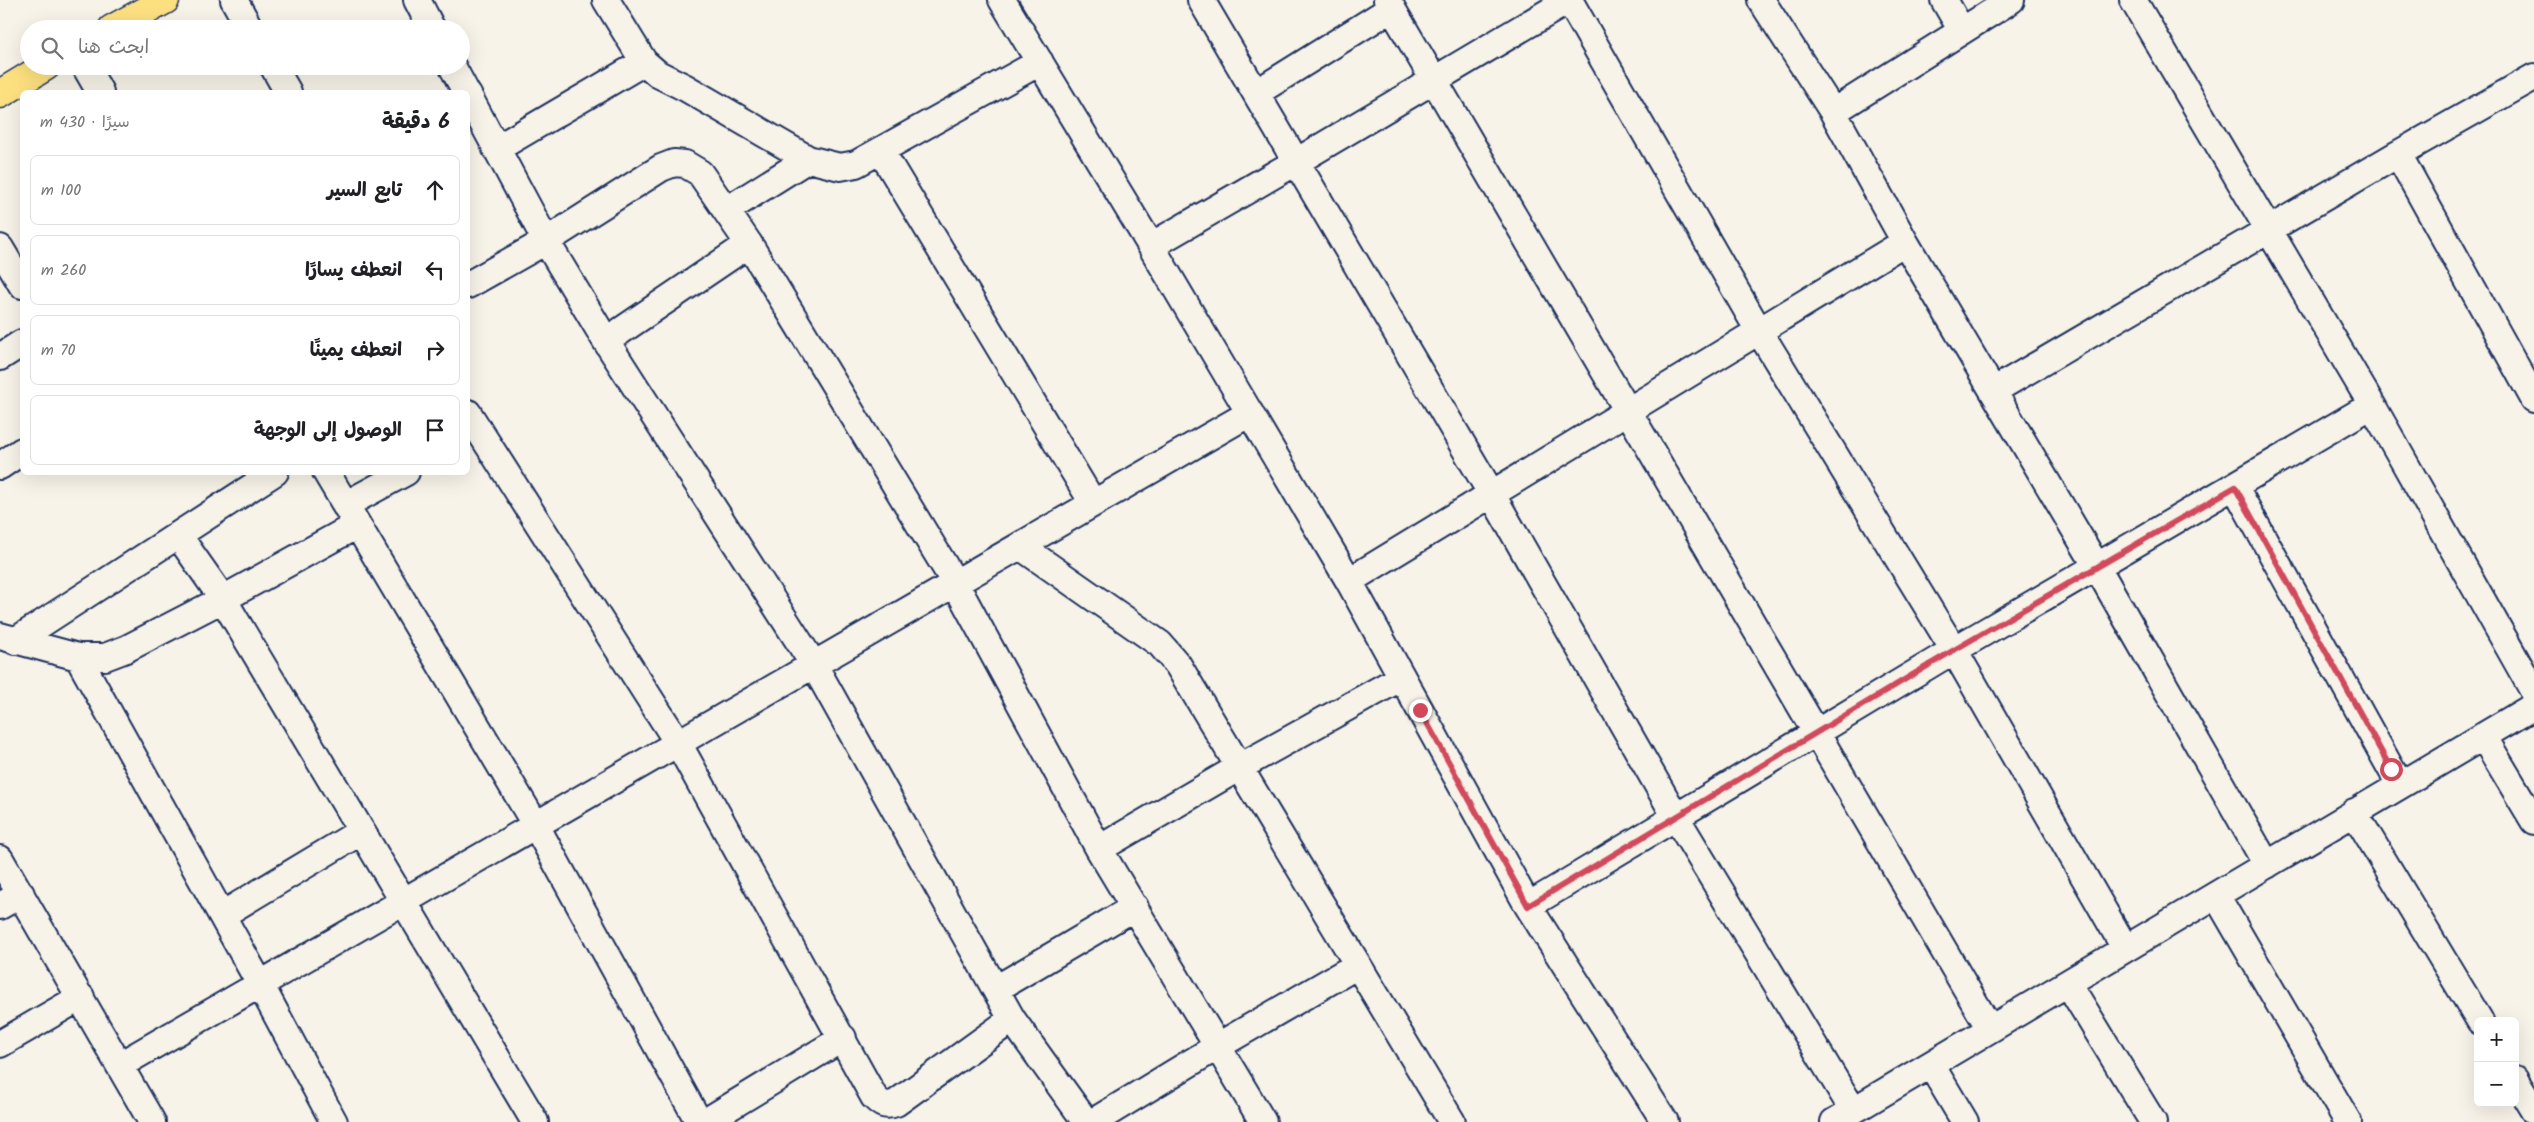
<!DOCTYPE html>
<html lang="ar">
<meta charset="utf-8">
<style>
body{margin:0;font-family:Kalam,"Playpen Sans Arabic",sans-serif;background:#f2f2f2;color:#202124;direction:rtl}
.controls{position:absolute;right:15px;bottom:15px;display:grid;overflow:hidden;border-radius:8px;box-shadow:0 5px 20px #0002}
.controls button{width:45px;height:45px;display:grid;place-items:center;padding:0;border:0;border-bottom:1px solid #e0e0e0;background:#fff;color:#202124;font:25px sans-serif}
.stop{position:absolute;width:15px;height:15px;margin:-11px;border:4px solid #d1495b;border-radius:50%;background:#fff}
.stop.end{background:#d1495b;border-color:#fff;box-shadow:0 1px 5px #0008}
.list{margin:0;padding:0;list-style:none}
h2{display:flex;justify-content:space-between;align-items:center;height:65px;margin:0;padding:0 20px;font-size:21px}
h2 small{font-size:16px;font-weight:400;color:#757577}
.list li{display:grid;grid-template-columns:32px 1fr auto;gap:15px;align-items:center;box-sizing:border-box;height:70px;margin:0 10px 10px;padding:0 10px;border:1px solid #e0e0e0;border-radius:8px}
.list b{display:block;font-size:19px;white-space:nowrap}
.list em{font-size:16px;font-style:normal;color:#757577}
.icon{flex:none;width:28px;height:28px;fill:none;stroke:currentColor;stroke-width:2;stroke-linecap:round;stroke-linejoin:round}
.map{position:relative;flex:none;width:2534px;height:1122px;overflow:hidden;direction:ltr}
.search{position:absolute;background:#fff;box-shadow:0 5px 20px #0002;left:20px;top:20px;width:450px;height:55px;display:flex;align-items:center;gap:12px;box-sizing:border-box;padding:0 18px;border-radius:28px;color:#757577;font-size:19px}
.panel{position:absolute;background:#fff;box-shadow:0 5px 20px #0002;left:20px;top:90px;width:450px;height:385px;border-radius:8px;direction:rtl}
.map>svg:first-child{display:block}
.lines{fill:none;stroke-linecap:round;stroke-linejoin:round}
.minor-casing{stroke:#1b2f5e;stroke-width:30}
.major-casing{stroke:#1b2f5e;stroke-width:31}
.minor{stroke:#f7f3e8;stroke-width:26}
.major{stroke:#fce080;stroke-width:28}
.route{stroke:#d1495b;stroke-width:6}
</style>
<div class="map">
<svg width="2534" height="1122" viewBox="0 0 2534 1122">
<rect width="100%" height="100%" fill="#f7f3e8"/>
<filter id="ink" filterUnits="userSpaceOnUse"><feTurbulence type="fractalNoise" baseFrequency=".02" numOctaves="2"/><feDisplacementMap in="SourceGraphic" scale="10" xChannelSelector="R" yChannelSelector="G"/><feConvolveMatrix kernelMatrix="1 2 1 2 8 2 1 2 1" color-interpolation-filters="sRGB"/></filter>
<g filter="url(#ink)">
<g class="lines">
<g class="minor-casing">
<path id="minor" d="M 234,0 L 250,29
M 417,0 L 432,29
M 606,0 L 644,62 L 658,74 L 686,88 L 808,159 L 840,167 L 856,164 L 1040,62
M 1002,0 L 1151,246 L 1349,581 L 1528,906 L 1665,1122
M 1201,0 L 1491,493 L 1677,819 L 1853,1110
M 1387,0 L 1990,1029
M 1569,0 L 1759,331 L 1954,650 L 2125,948
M 1761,0 L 1833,112 L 1905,242 L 2097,567 L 2267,865
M 1944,0 L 1962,31
M 2133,0 L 2372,405
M 85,66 L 100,92
M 273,66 L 288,92
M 452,66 L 466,92
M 2534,77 L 2398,154 L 2534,399
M 1256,93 L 1392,8
M 468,95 L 546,241 L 606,341 L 814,665 L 1012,1019 L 1086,1122
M 1833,112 L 2011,0
M 496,149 L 644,62
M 881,151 L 1093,503
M 727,210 L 808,159
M 1151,246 L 1296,162 L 1569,0
M 0,248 L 22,285
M 468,285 L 546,241 L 661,168 L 674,163 L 685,164 L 700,173 L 749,244 L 955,583 L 1099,849 L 1263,1122
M 606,341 L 749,244
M 0,357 L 22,343
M 1993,391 L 2398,154
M 468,413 L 678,743 L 874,1097 C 881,1104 885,1107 896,1103 L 1012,1019
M 0,466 L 22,451
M 326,472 L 535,824 L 699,1122
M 2235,487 L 2400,785
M 345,505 L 406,472
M 178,535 L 223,599 L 535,1122
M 1020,546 L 1160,644 L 1178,665 L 1452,1122
M 1349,581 L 1905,242
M 0,636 L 78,657 L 105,657 L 126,649 L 223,599 L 357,525
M 15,641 L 275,472
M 78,657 L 260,984 L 334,1122
M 2483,736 L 2534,821
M 2354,812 L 2480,1021
M 1099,849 L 1238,768 L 1402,677
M 0,859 L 152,1122
M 2216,895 L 2348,1122
M 0,906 L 21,894
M 1528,906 L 1954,650 L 2372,405 L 2534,692
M 222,915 L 360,832
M 2068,983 L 2153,1122
M 996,989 L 1135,907
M 0,1044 L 81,997
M 120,1065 L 1250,413
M 1931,1065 L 1965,1122
M 2515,1080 L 2534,1111
M 705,1122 L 843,1038
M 1093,1122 L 1218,1046 L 1356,966
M 1834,1122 L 2534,706"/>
</g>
<g class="major-casing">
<path id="major" d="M 112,29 L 165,0
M 0,94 L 46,66"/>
</g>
<use href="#minor" class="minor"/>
<use href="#major" class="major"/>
</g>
</g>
<g class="lines" filter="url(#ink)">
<path class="route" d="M 1420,710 L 1528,906 L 1954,650 L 2235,487 L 2391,769"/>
</g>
</svg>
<div class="controls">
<button>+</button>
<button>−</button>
</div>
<div class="stop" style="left:2391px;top:769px"></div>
<div class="stop end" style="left:1420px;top:710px"></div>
<div class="search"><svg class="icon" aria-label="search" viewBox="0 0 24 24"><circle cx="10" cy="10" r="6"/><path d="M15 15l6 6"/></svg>ابحث هنا</div>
<section class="panel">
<h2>6 دقيقة<small>سيرًا · 430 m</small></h2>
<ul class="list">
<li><svg class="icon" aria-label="ahead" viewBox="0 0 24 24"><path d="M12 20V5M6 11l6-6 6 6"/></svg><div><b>تابع السير</b></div><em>100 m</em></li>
<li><svg class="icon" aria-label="left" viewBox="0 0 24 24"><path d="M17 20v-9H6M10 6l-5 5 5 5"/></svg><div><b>انعطف يسارًا</b></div><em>260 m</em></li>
<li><svg class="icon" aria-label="right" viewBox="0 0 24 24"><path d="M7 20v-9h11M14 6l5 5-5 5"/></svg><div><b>انعطف يمينًا</b></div><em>70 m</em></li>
<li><svg class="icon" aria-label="arrive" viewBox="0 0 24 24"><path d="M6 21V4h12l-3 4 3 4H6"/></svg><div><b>الوصول إلى الوجهة</b></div></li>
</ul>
</section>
</div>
